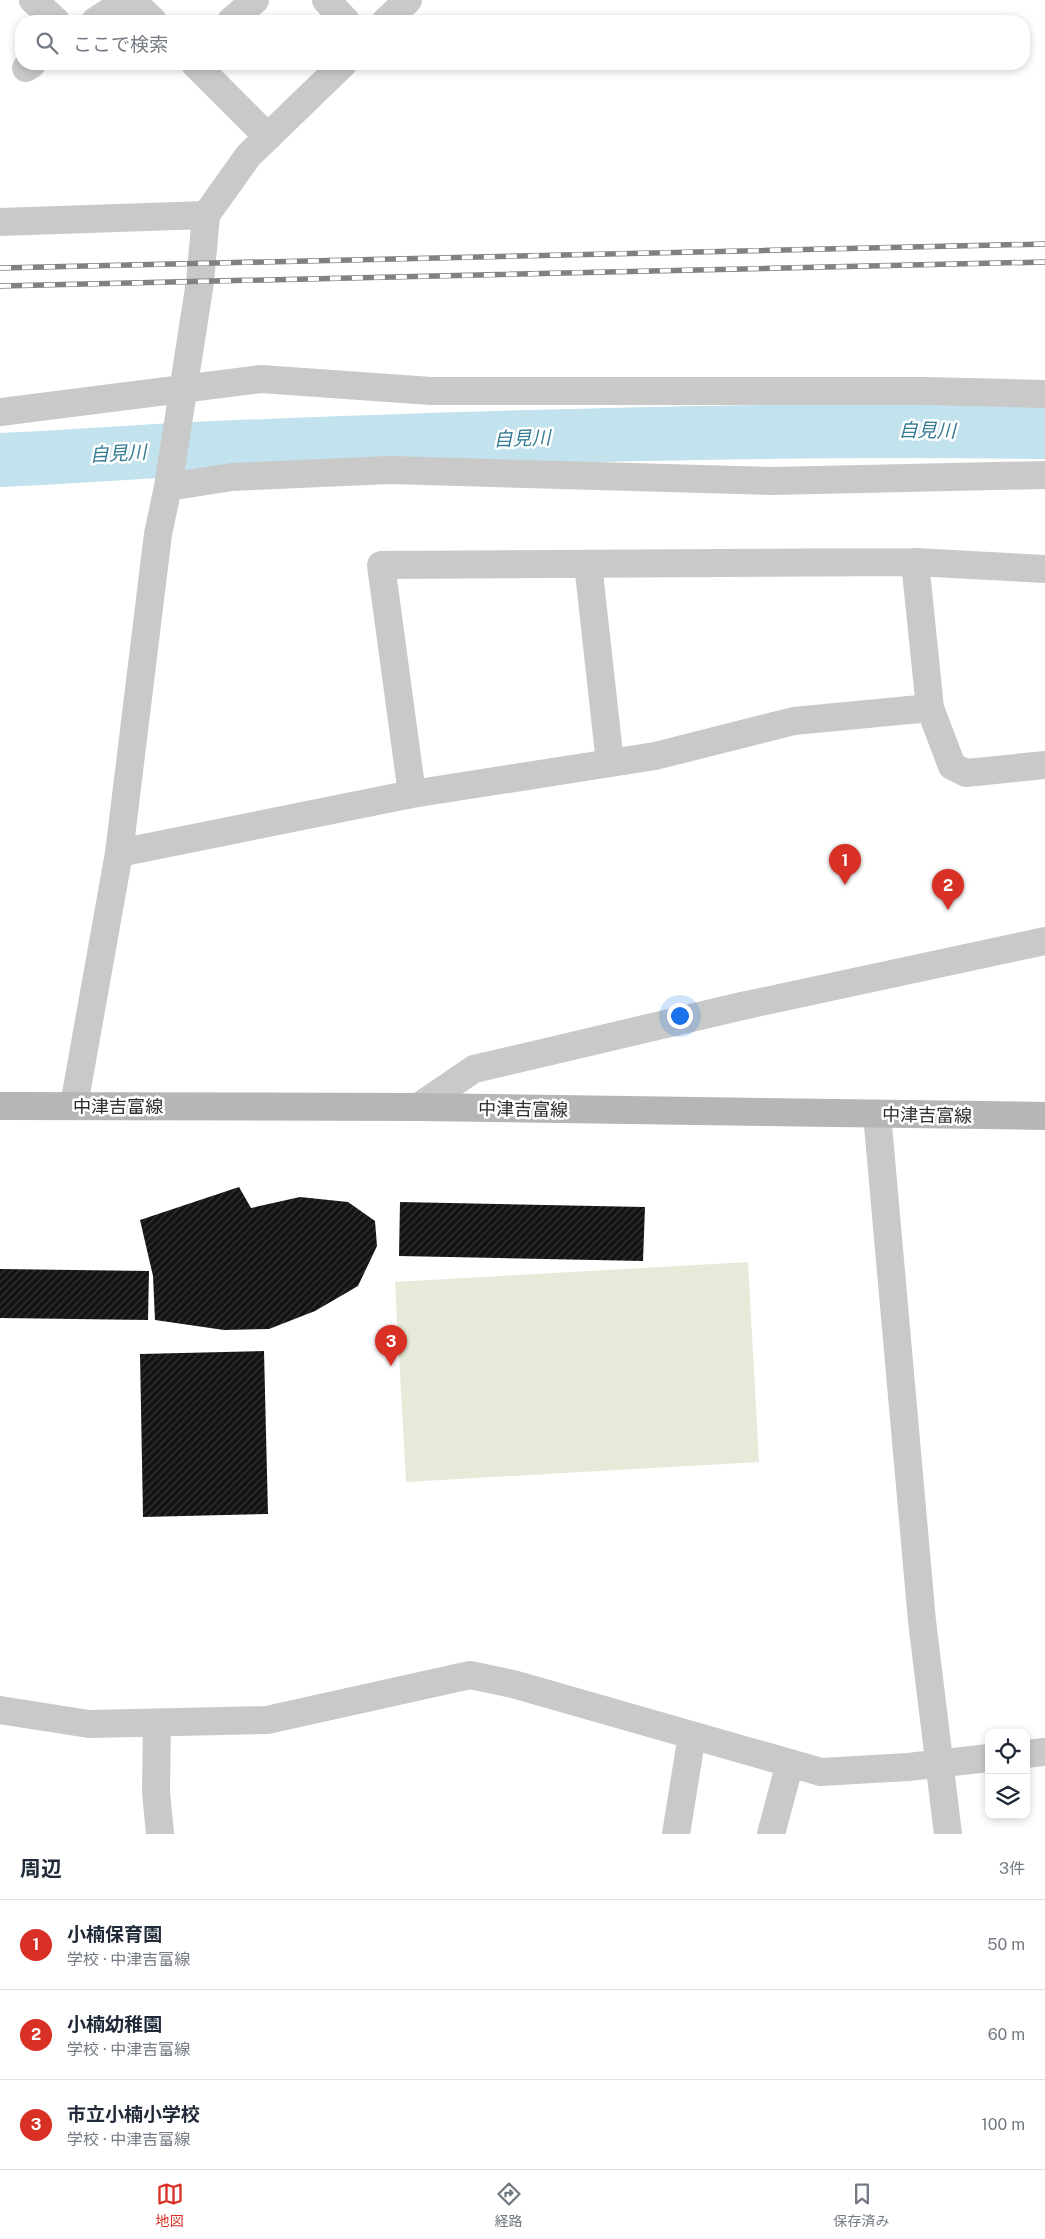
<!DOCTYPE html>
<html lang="ja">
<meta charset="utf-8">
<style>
body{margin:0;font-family:"Public Sans","Noto Sans JP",sans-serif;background:#f6f6f7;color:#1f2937}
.controls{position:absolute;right:15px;bottom:15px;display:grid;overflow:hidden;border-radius:10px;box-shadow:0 2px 8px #0003}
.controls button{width:45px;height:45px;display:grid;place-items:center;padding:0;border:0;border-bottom:1px solid #e0e1e3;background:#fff;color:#1f2937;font:25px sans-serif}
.you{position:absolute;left:679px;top:1015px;width:18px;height:18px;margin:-12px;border:4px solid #fff;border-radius:50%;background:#1a73e8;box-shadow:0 0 0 8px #1a73e833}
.badge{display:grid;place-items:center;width:32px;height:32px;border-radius:50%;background:#d93025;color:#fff;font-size:16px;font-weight:700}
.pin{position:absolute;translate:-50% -41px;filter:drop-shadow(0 1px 2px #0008)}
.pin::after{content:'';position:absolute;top:26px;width:18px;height:15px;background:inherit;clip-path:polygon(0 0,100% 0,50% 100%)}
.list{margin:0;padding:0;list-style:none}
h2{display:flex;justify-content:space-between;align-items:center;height:65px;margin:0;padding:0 20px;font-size:21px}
h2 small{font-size:16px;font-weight:400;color:#747a83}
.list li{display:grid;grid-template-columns:32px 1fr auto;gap:15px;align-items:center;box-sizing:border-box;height:90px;padding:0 20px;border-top:1px solid #e0e1e3}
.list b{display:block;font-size:19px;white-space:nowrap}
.list p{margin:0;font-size:16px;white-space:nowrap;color:#747a83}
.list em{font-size:16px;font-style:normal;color:#747a83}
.icon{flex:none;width:28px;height:28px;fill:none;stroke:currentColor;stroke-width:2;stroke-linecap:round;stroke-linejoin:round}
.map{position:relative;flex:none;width:1045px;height:1834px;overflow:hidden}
.search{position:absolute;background:#fff;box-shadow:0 2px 8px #0003;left:15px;right:15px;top:15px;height:55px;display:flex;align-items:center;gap:12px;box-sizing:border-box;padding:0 18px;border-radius:20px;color:#747a83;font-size:19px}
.sheet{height:335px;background:#fff}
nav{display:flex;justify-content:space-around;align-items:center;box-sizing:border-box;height:70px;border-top:1px solid #e0e1e3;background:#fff;font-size:14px;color:#747a83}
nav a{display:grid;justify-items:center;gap:2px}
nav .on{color:#d93025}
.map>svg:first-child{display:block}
.green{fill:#e5ebd8}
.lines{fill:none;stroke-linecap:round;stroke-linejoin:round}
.river{stroke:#c2e2ed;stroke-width:54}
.building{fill:url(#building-hatch)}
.street{stroke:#c9c9c9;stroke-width:28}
.secondary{stroke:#b6b6b6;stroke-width:28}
.rail-casing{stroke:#818181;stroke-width:5.5}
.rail{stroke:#fff;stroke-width:4;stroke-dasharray:11;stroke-linecap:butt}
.labels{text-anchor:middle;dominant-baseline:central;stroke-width:5;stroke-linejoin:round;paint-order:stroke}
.street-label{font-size:18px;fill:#2c2c2c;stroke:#fff}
.water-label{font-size:19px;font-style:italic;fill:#357b94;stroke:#fff}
</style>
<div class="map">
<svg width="1045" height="1834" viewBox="0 0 1045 1834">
<defs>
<pattern id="building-hatch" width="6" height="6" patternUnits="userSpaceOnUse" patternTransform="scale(1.25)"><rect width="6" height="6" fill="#131313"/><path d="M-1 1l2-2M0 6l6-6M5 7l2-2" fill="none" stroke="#363636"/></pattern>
</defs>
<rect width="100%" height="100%" fill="#fff"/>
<path class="green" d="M 748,1262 L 759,1462 L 406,1482 L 395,1282 Z"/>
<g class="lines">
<path class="river" d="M 0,460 C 72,457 143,451 215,448 C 491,437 768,428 1045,432"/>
</g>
<path class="building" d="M 239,1187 L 251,1208 L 300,1197 L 348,1202 L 375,1221 L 377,1246 L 358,1286 L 315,1311 L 269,1329 L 224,1330 L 155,1320 L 153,1276 L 140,1220 Z
M 400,1202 L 645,1207 L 643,1261 L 399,1256 Z
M 0,1269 L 149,1271 L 148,1320 L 0,1318 Z
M 264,1351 L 268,1514 L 143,1517 L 140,1354 Z"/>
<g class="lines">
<path class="street" d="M 33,0 L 56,21
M 132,0 L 153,21
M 326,0 L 346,21
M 95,21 L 128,0
M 231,21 L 255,0
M 386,21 L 408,0
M 195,64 L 268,137
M 26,68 L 32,64
M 0,222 L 206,215
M 0,412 L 261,379 L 431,391 L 926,391 L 1045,394
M 168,487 L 232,477 L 390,470 L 772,481 L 1045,475
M 915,562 L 930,708 L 952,766 L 966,773 L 1045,765
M 588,564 L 610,763
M 412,794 L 381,565 L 915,562 L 1045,569
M 119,853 L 412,794 L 655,756 L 794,721 L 930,708
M 74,1105 L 119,853 L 158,534 L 168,487 L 200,282 L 206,215 L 248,156 L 343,64
M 418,1107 L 474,1069 L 742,1006 L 1045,941
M 877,1114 L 922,1621 L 948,1834
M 0,1710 L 89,1724 L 267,1720 L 470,1675 L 513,1684 L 821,1772 L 908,1767 L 989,1758
M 157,1723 L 156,1792 L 160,1834
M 1026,1754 L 1045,1752
M 676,1834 L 692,1735
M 771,1834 L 790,1763"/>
<path class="secondary" d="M 0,1106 L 418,1107 L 1045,1116"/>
<g class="rail-casing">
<path id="rail" d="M 0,268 L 1045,244
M 0,286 L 1045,262"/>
</g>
<use href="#rail" class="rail"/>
</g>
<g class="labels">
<g class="street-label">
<text x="118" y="1106">中津吉富線</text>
<text transform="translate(523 1109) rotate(1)">中津吉富線</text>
<text transform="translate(927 1115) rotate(1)">中津吉富線</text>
</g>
<g class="water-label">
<text transform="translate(927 430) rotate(1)">自見川</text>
<text transform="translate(522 438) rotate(-2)">自見川</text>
<text transform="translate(118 453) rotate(-3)">自見川</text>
</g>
</g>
</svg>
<div class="controls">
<button><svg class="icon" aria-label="locate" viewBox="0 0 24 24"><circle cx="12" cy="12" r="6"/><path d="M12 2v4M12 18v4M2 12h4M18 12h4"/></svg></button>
<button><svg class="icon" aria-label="layers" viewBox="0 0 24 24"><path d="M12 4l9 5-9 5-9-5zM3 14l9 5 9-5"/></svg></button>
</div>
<div class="you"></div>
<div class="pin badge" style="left:845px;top:885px">1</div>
<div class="pin badge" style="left:948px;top:910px">2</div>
<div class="pin badge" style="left:391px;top:1366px">3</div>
<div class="search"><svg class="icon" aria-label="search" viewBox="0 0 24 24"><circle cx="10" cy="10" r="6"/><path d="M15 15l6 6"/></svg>ここで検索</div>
</div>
<section class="sheet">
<h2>周辺<small>3件</small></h2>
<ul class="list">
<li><span class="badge">1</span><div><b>小楠保育園</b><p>学校 · 中津吉富線</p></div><em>50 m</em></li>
<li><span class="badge">2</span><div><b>小楠幼稚園</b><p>学校 · 中津吉富線</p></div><em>60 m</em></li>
<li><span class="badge">3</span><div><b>市立小楠小学校</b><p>学校 · 中津吉富線</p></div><em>100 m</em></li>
</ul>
</section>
<nav>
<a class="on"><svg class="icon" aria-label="map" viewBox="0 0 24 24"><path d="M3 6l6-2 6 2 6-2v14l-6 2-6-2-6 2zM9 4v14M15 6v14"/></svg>地図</a>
<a><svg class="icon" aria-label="directions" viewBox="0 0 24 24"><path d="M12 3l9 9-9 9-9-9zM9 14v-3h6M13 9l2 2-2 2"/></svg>経路</a>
<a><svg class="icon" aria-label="saved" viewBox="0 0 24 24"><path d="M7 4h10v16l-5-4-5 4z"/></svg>保存済み</a>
</nav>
